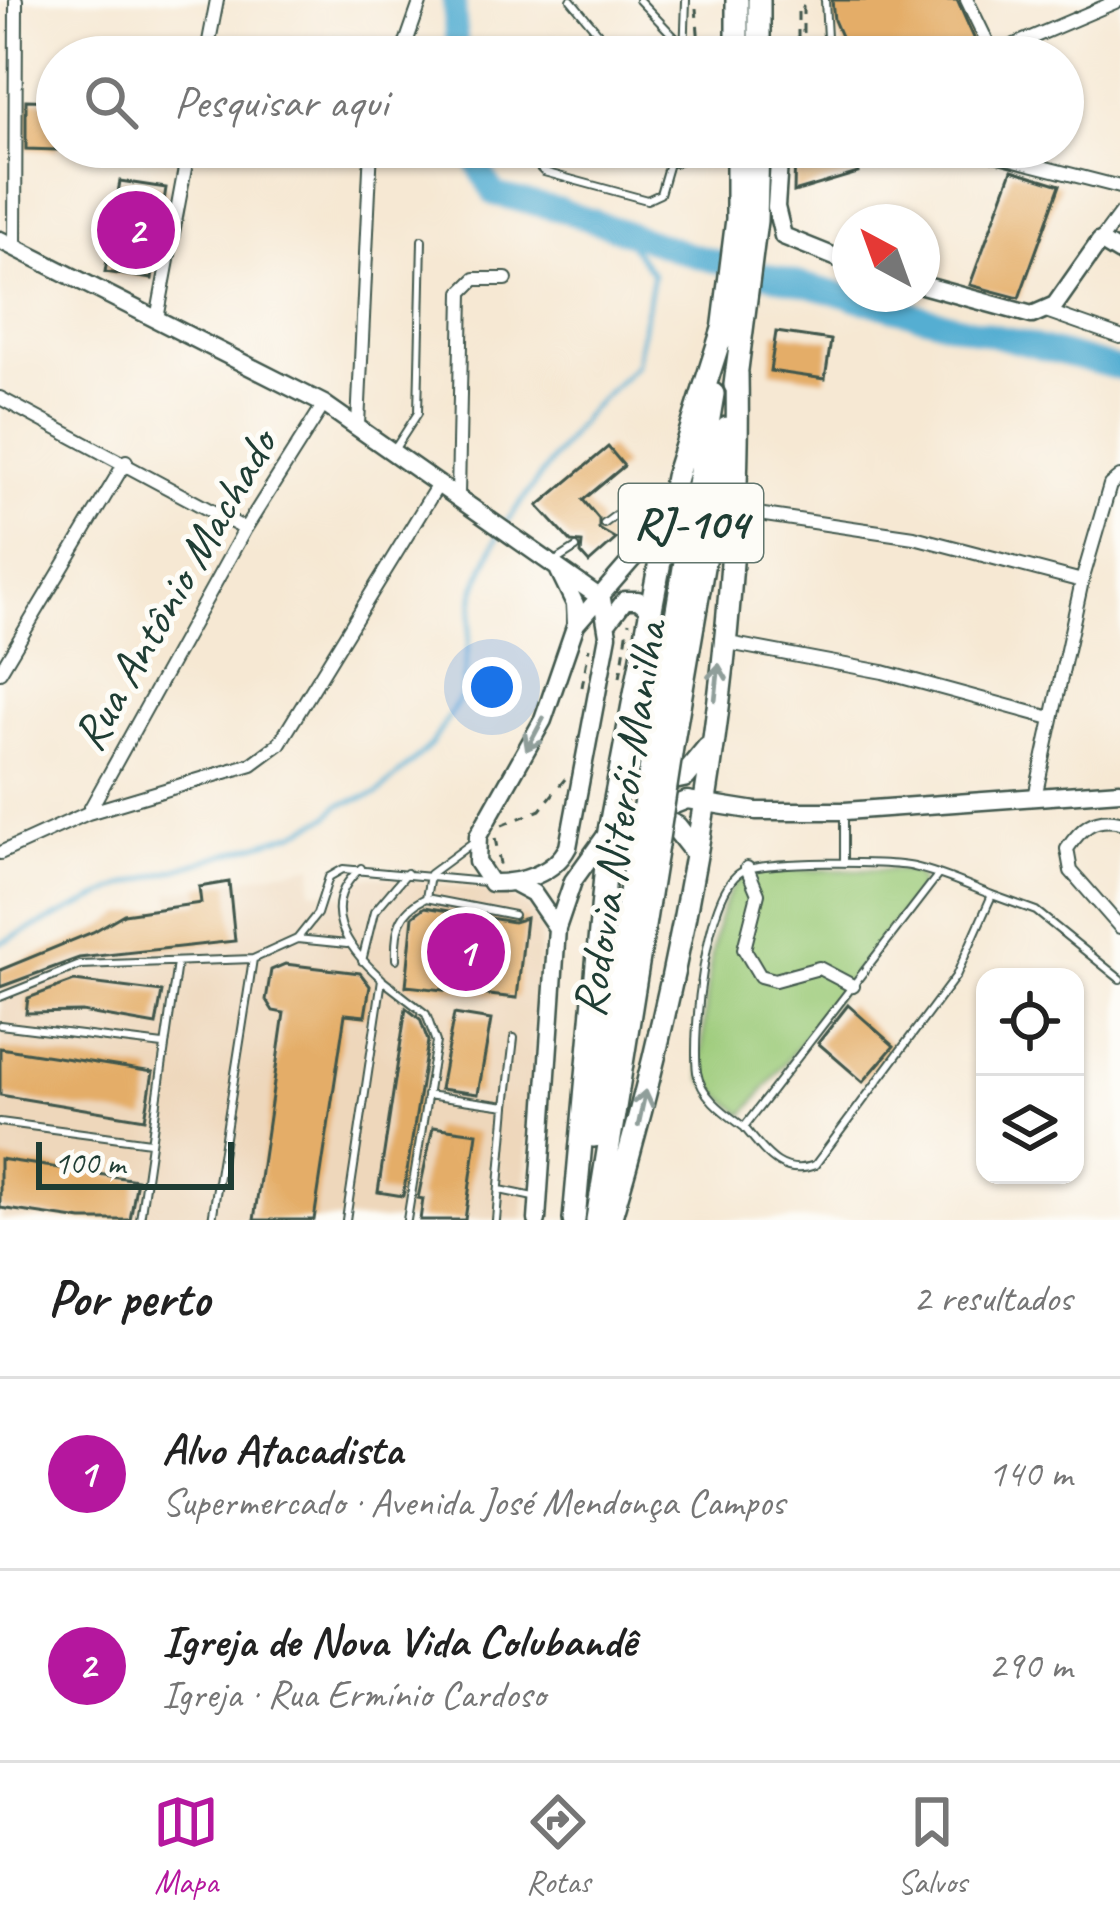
<!DOCTYPE html>
<html lang="pt">
<meta charset="utf-8">
<style>
body{margin:0;font-family:Caveat,sans-serif;background:#f2f2f2;color:#222}
.controls{position:absolute;right:36px;bottom:36px;display:grid;overflow:hidden;border-radius:24px;box-shadow:0 3px 9px #0004}
.controls button{width:108px;height:108px;display:grid;place-items:center;padding:0;border:0;border-bottom:3px solid #e0e0e0;background:#fff;color:#222;font:60px sans-serif}
.compass{position:absolute;left:832px;top:204px;width:108px;height:108px;border-radius:50%;background:#fff;box-shadow:0 3px 9px #0004;rotate:319deg}
.scale{position:absolute;left:36px;bottom:30px;width:198px;box-sizing:border-box;padding-left:12px;border:6px solid #1f3d34;border-top:0;font-size:33px;line-height:42px;white-space:nowrap;color:#1f3d34;-webkit-text-stroke:9px #fdfcf7;paint-order:stroke}
.you{position:absolute;left:492px;top:687px;width:42px;height:42px;margin:-30px;border:9px solid #fff;border-radius:50%;background:#1a73e8;box-shadow:0 0 0 18px #1a73e833}
.badge{display:grid;place-items:center;width:78px;height:78px;border-radius:50%;background:#b5179e;color:#fff;font-size:39px;font-weight:700}
.pin{position:absolute;translate:-50% -50%;border:6px solid #fff;box-shadow:0 3px 12px #0006}
.list{margin:0;padding:0;list-style:none}
h2{display:flex;justify-content:space-between;align-items:center;height:156px;margin:0;padding:0 48px;font-size:51px}
h2 small{font-size:39px;font-weight:400;color:#767676}
.list li{display:grid;grid-template-columns:78px 1fr auto;gap:36px;align-items:center;box-sizing:border-box;height:192px;padding:0 48px;border-top:3px solid #e0e0e0}
.list b{display:block;font-size:45px;white-space:nowrap}
.list p{margin:0;font-size:39px;white-space:nowrap;color:#767676}
.list em{font-size:39px;font-style:normal;color:#767676}
.icon{flex:none;width:66px;height:66px;fill:none;stroke:currentColor;stroke-width:2;stroke-linecap:round;stroke-linejoin:round}
.map{position:relative;flex:none;width:1120px;height:1220px;overflow:hidden}
.search{position:absolute;background:#fff;box-shadow:0 3px 9px #0004;left:36px;right:36px;top:36px;height:132px;display:flex;align-items:center;gap:30px;box-sizing:border-box;padding:0 42px;border-radius:66px;color:#767676;font-size:45px}
.sheet{height:540px;background:#fff}
nav{display:flex;justify-content:space-around;align-items:center;box-sizing:border-box;height:168px;border-top:3px solid #e0e0e0;background:#fff;font-size:33px;color:#767676}
nav a{display:grid;justify-items:center;gap:6px}
nav .on{color:#b5179e}
.map>svg:first-child{display:block}
.built{fill:#eed7bb}
.green{fill:#9bca78;stroke:#5d8456;stroke-width:3}
.lines{fill:none;stroke-linecap:round;stroke-linejoin:round}
.stream{stroke:#54aed2;stroke-width:4.5}
.river{stroke:#54aed2;stroke-width:24}
.building{fill:#e4ad68}
.lane-casing{stroke:#3f574c;stroke-width:10}
.street-casing{stroke:#3f574c;stroke-width:16}
.secondary-casing{stroke:#3f574c;stroke-width:21}
.highway-casing{stroke:#3f574c;stroke-width:26}
.path{stroke:#3f574c;stroke-width:3;stroke-dasharray:9 9;stroke-linecap:butt}
.lane{stroke:#fff;stroke-width:6}
.street{stroke:#fff;stroke-width:12}
.secondary{stroke:#fff;stroke-width:16}
.highway{stroke:#fff;stroke-width:21}
.highway-bridge-casing{stroke:#3f574c;stroke-width:26;stroke-linecap:butt}
.highway-bridge{stroke:#fff;stroke-width:21}
.oneway{stroke:#8f9e9a}
.labels{text-anchor:middle;dominant-baseline:central;stroke-width:10;stroke-linejoin:round;paint-order:stroke}
.shield{fill:#fdfcf7;stroke:#62766e;stroke-width:3}
.shield-label{font-size:45px;font-weight:bold;fill:#1f3d34}
.street-label{font-size:48px;fill:#1f3d34;stroke:#fdfcf7}
</style>
<div class="map">
<svg width="1120" height="1220" viewBox="0 0 1120 1220">
<rect width="100%" height="100%" fill="#fdfcf7"/>
<filter id="ink" filterUnits="userSpaceOnUse"><feTurbulence type="fractalNoise" baseFrequency=".00833" numOctaves="2"/><feDisplacementMap in="SourceGraphic" scale="24" xChannelSelector="R" yChannelSelector="G"/><feConvolveMatrix kernelMatrix="1 2 1 2 8 2 1 2 1" color-interpolation-filters="sRGB"/></filter>
<filter id="wash" filterUnits="userSpaceOnUse"><feTurbulence type="fractalNoise" baseFrequency=".004" numOctaves="4" result="noise"/><feDisplacementMap in="SourceGraphic" scale="48" xChannelSelector="R" yChannelSelector="G"/><feGaussianBlur stdDeviation="2.7" result="paint"/><feColorMatrix in="noise" values="0 0 0 0 0 0 0 0 0 0 0 0 0 0 0 0 0 1.4 0 .05"/><feComposite in="paint" operator="in"/></filter>
<g filter="url(#wash)">
<rect width="100%" height="100%" fill="#f6e8d3"/>
<path class="built" d="M 314,865 L 311,890 L 344,895 L 357,879 L 374,876 L 503,893 L 532,909 L 541,933 L 523,1220 L 0,1220 L 0,970 L 93,933 L 124,914 L 171,907 L 169,893 Z"/>
<path class="green" d="M 756,870 L 912,870 L 921,880 L 918,893 L 744,1115 L 703,1080 L 701,1063 C 706,1022 707,875 756,870 Z"/>
<g class="lines">
<path class="stream" d="M 505,524 L 586,414 L 636,365 L 653,274 L 619,231
M 0,943 L 125,885 L 295,833 L 328,817 L 339,805 L 377,794 L 431,745 L 462,695 L 475,589 L 499,533"/>
<path class="river" d="M 454,0 L 457,57
M 468,147 L 494,194 L 561,210 L 692,255 L 1120,369"/>
</g>
<g id="blocks">
<path class="building" d="M 832,0 L 957,0 L 978,47 L 954,57 L 850,57 L 834,20 Z
M 26,100 L 57,101 L 57,150 L 26,149 Z
M 795,147 L 855,147 L 858,173 L 794,192 Z
M 1012,170 L 1060,185 L 1019,298 L 970,285 Z
M 120,181 L 166,188 L 152,279 L 105,272 Z
M 776,332 L 831,340 L 825,379 L 770,371 Z
M 608,447 L 624,466 L 583,500 L 599,519 L 599,529 L 616,539 L 589,563 L 581,554 L 582,543 L 571,542 L 538,506 Z
M 229,882 L 235,941 L 79,958 L 0,987 L 0,970 L 93,932 L 124,914 L 201,903 L 199,887 Z
M 425,907 L 513,922 L 526,918 L 517,998 L 406,986 L 413,916 Z
M 285,964 L 360,973 L 370,986 L 365,1016 L 345,1014 L 314,1220 L 254,1220 L 284,1013 L 273,1011 L 266,1000 L 271,970 Z
M 74,981 L 162,992 L 156,1025 L 82,1012 L 26,1013 L 28,998 Z
M 848,1005 L 894,1046 L 863,1082 L 818,1043 Z
M 406,1008 L 420,1019 L 428,1041 L 403,1196 L 378,1192 Z
M 454,1014 L 491,1020 L 478,1094 L 440,1089 Z
M 0,1048 L 153,1072 L 145,1119 L 0,1095 Z
M 433,1127 L 477,1133 L 465,1220 L 420,1220 L 423,1199 L 418,1198 Z
M 0,1159 L 137,1180 L 130,1220 L 82,1220 L 0,1208 Z"/>
</g>
</g>
<g filter="url(#ink)">
<use href="#blocks" fill-opacity="0" stroke="#3f574c" stroke-width="3"/>
<g class="lines">
<g class="lane-casing">
<path id="lane" d="M 571,0 L 618,57
M 639,0 L 684,47
M 825,0 L 828,57
M 550,54 L 553,57
M 658,57 L 675,42
M 684,57 L 686,0
M 519,147 L 544,172 L 647,200 L 660,194 L 669,163
M 636,147 L 675,163 L 699,147
M 394,450 L 418,413 L 422,240
M 604,524 L 629,505 L 660,506
M 554,562 L 576,548
M 844,863 L 844,814
M 430,874 L 472,843
M 992,895 L 1036,911 L 1120,979
M 426,898 L 514,915
M 297,939 L 317,914 L 329,877 L 343,869 L 485,882
M 396,959 C 395,931 398,911 426,898 L 430,875
M 362,961 L 374,912 L 407,873
M 382,980 L 426,1014 L 436,1042 L 407,1220
M 0,997 L 80,965 L 253,959 L 297,939 L 347,944
M 0,1025 L 163,1045
M 427,1095 L 506,1106 L 496,1220
M 506,1106 L 514,1038
M 0,1122 L 150,1142
M 744,1127 C 764,1151 781,1178 815,1165 L 956,976 L 992,895 C 967,885 941,873 914,867 C 889,861 760,860 741,872 C 706,892 692,1032 697,1072 C 701,1097 725,1113 744,1127 L 938,875
M 500,1190 L 538,1198
M 140,1220 L 177,963
M 212,1220 L 253,959
M 346,1220 L 382,979 C 346,947 317,906 361,868"/>
</g>
<g class="street-casing">
<path id="street" d="M 967,0 L 993,54
M 206,57 L 217,0
M 401,57 L 420,3
M 986,57 L 1120,0
M 964,147 L 1120,187
M 1100,241 L 1120,214
M 15,248 L 16,0
M 1046,311 L 1120,337
M 157,319 L 189,147
M 0,398 L 245,529
M 358,425 L 371,147
M 458,496 L 462,292 L 475,279 L 506,279
M 737,511 L 914,537 L 1082,581
M 723,642 L 883,672 L 1051,718
M 0,672 L 126,461
M 1035,797 L 1082,581 L 1110,485 L 1120,477
M 88,813 L 245,529 L 324,404
M 1120,822 C 1094,816 1081,828 1067,849 L 1071,871 L 1120,927
M 0,853 L 88,813 L 252,764 L 279,744 L 439,483
M 747,868 L 758,894 L 744,949 L 760,976 L 775,980 L 819,968 L 853,986"/>
</g>
<g class="secondary-casing">
<path id="secondary" d="M 780,147 L 776,207 L 783,236 L 850,263
M 0,240 L 324,404 L 602,599 L 608,635 L 568,847 C 554,874 520,884 491,883 L 477,862 L 478,836 L 543,720 L 576,624 L 575,604 L 559,571
M 922,285 L 1032,315 L 1055,305 L 1100,241 L 1120,253
M 609,621 L 625,600 L 638,600 L 649,609
M 576,624 L 635,556 L 667,494
M 516,884 L 533,893 L 557,928
M 537,1220 L 557,928 L 573,881 L 609,831 L 687,800 L 756,811 L 845,811 L 1120,791"/>
</g>
<g class="highway-casing">
<path id="highway" d="M 737,57 L 737,0
M 759,57 L 759,0
M 722,339 L 737,219 L 737,147
M 735,385 L 756,221 L 758,147
M 656,736 L 713,394
M 673,741 L 727,428
M 657,782 L 685,776 L 708,748
M 648,814 L 676,827 L 694,850
M 594,1136 L 637,846
M 574,1220 L 609,831 L 676,477 L 724,326
M 597,1220 L 657,845
M 610,1220 C 689,957 742,647 737,373"/>
</g>
<path class="path" d="M 696,8 L 700,57
M 798,57 L 798,7 L 803,7 L 803,57
M 620,677 L 629,622
M 582,687 L 589,648
M 502,825 L 540,810 L 565,779
M 495,838 L 501,869"/>
<use href="#lane" class="lane"/>
<use href="#street" class="street"/>
<use href="#secondary" class="secondary"/>
<use href="#highway" class="highway"/>
<g class="highway-bridge-casing">
<path id="highway-bridge" d="M 657,845 L 673,741
M 637,846 L 656,736"/>
</g>
<use href="#highway-bridge" class="highway-bridge"/>
</g>
<defs><path id="oneway-shaft" d="M-6 0H5M1.5-3L5.5 0L1.5 3" fill="none" stroke-width="1.6" stroke-linecap="round" stroke-linejoin="round" transform="scale(3)"/></defs>
<g class="oneway">
<use href="#oneway-shaft" transform="translate(717 682) rotate(-84)"/>
<use href="#oneway-shaft" transform="translate(535 734) rotate(118)"/>
<use href="#oneway-shaft" transform="translate(642 1108) rotate(-78)"/>
</g>
</g>
<g class="labels">
<rect class="shield" x="619" y="484" width="144" height="78" rx="9"/>
<g class="shield-label">
<text x="691" y="523">RJ-104</text>
</g>
<g class="street-label">
<text transform="translate(174 590) rotate(-60)">Rua Antônio Machado</text>
<text transform="translate(619 819) rotate(-81)">Rodovia Niterói-Manilha</text>
</g>
</g>
</svg>
<div class="controls">
<button><svg class="icon" aria-label="locate" viewBox="0 0 24 24"><circle cx="12" cy="12" r="6"/><path d="M12 2v4M12 18v4M2 12h4M18 12h4"/></svg></button>
<button><svg class="icon" aria-label="layers" viewBox="0 0 24 24"><path d="M12 4l9 5-9 5-9-5zM3 14l9 5 9-5"/></svg></button>
</div>
<svg class="compass" viewBox="-18 -18 36 36"><path d="M0-13l5 13h-10z" fill="#e53935"/><path d="M0 13l5-13h-10z" fill="#767676"/></svg>
<div class="scale">100 m</div>
<div class="you"></div>
<div class="pin badge" style="left:466px;top:952px">1</div>
<div class="pin badge" style="left:136px;top:230px">2</div>
<div class="search"><svg class="icon" aria-label="search" viewBox="0 0 24 24"><circle cx="10" cy="10" r="6"/><path d="M15 15l6 6"/></svg>Pesquisar aqui</div>
</div>
<section class="sheet">
<h2>Por perto<small>2 resultados</small></h2>
<ul class="list">
<li><span class="badge">1</span><div><b>Alvo Atacadista</b><p>Supermercado · Avenida José Mendonça Campos</p></div><em>140 m</em></li>
<li><span class="badge">2</span><div><b>Igreja de Nova Vida Colubandê</b><p>Igreja · Rua Ermínio Cardoso</p></div><em>290 m</em></li>
</ul>
</section>
<nav>
<a class="on"><svg class="icon" aria-label="map" viewBox="0 0 24 24"><path d="M3 6l6-2 6 2 6-2v14l-6 2-6-2-6 2zM9 4v14M15 6v14"/></svg>Mapa</a>
<a><svg class="icon" aria-label="directions" viewBox="0 0 24 24"><path d="M12 3l9 9-9 9-9-9zM9 14v-3h6M13 9l2 2-2 2"/></svg>Rotas</a>
<a><svg class="icon" aria-label="saved" viewBox="0 0 24 24"><path d="M7 4h10v16l-5-4-5 4z"/></svg>Salvos</a>
</nav>
